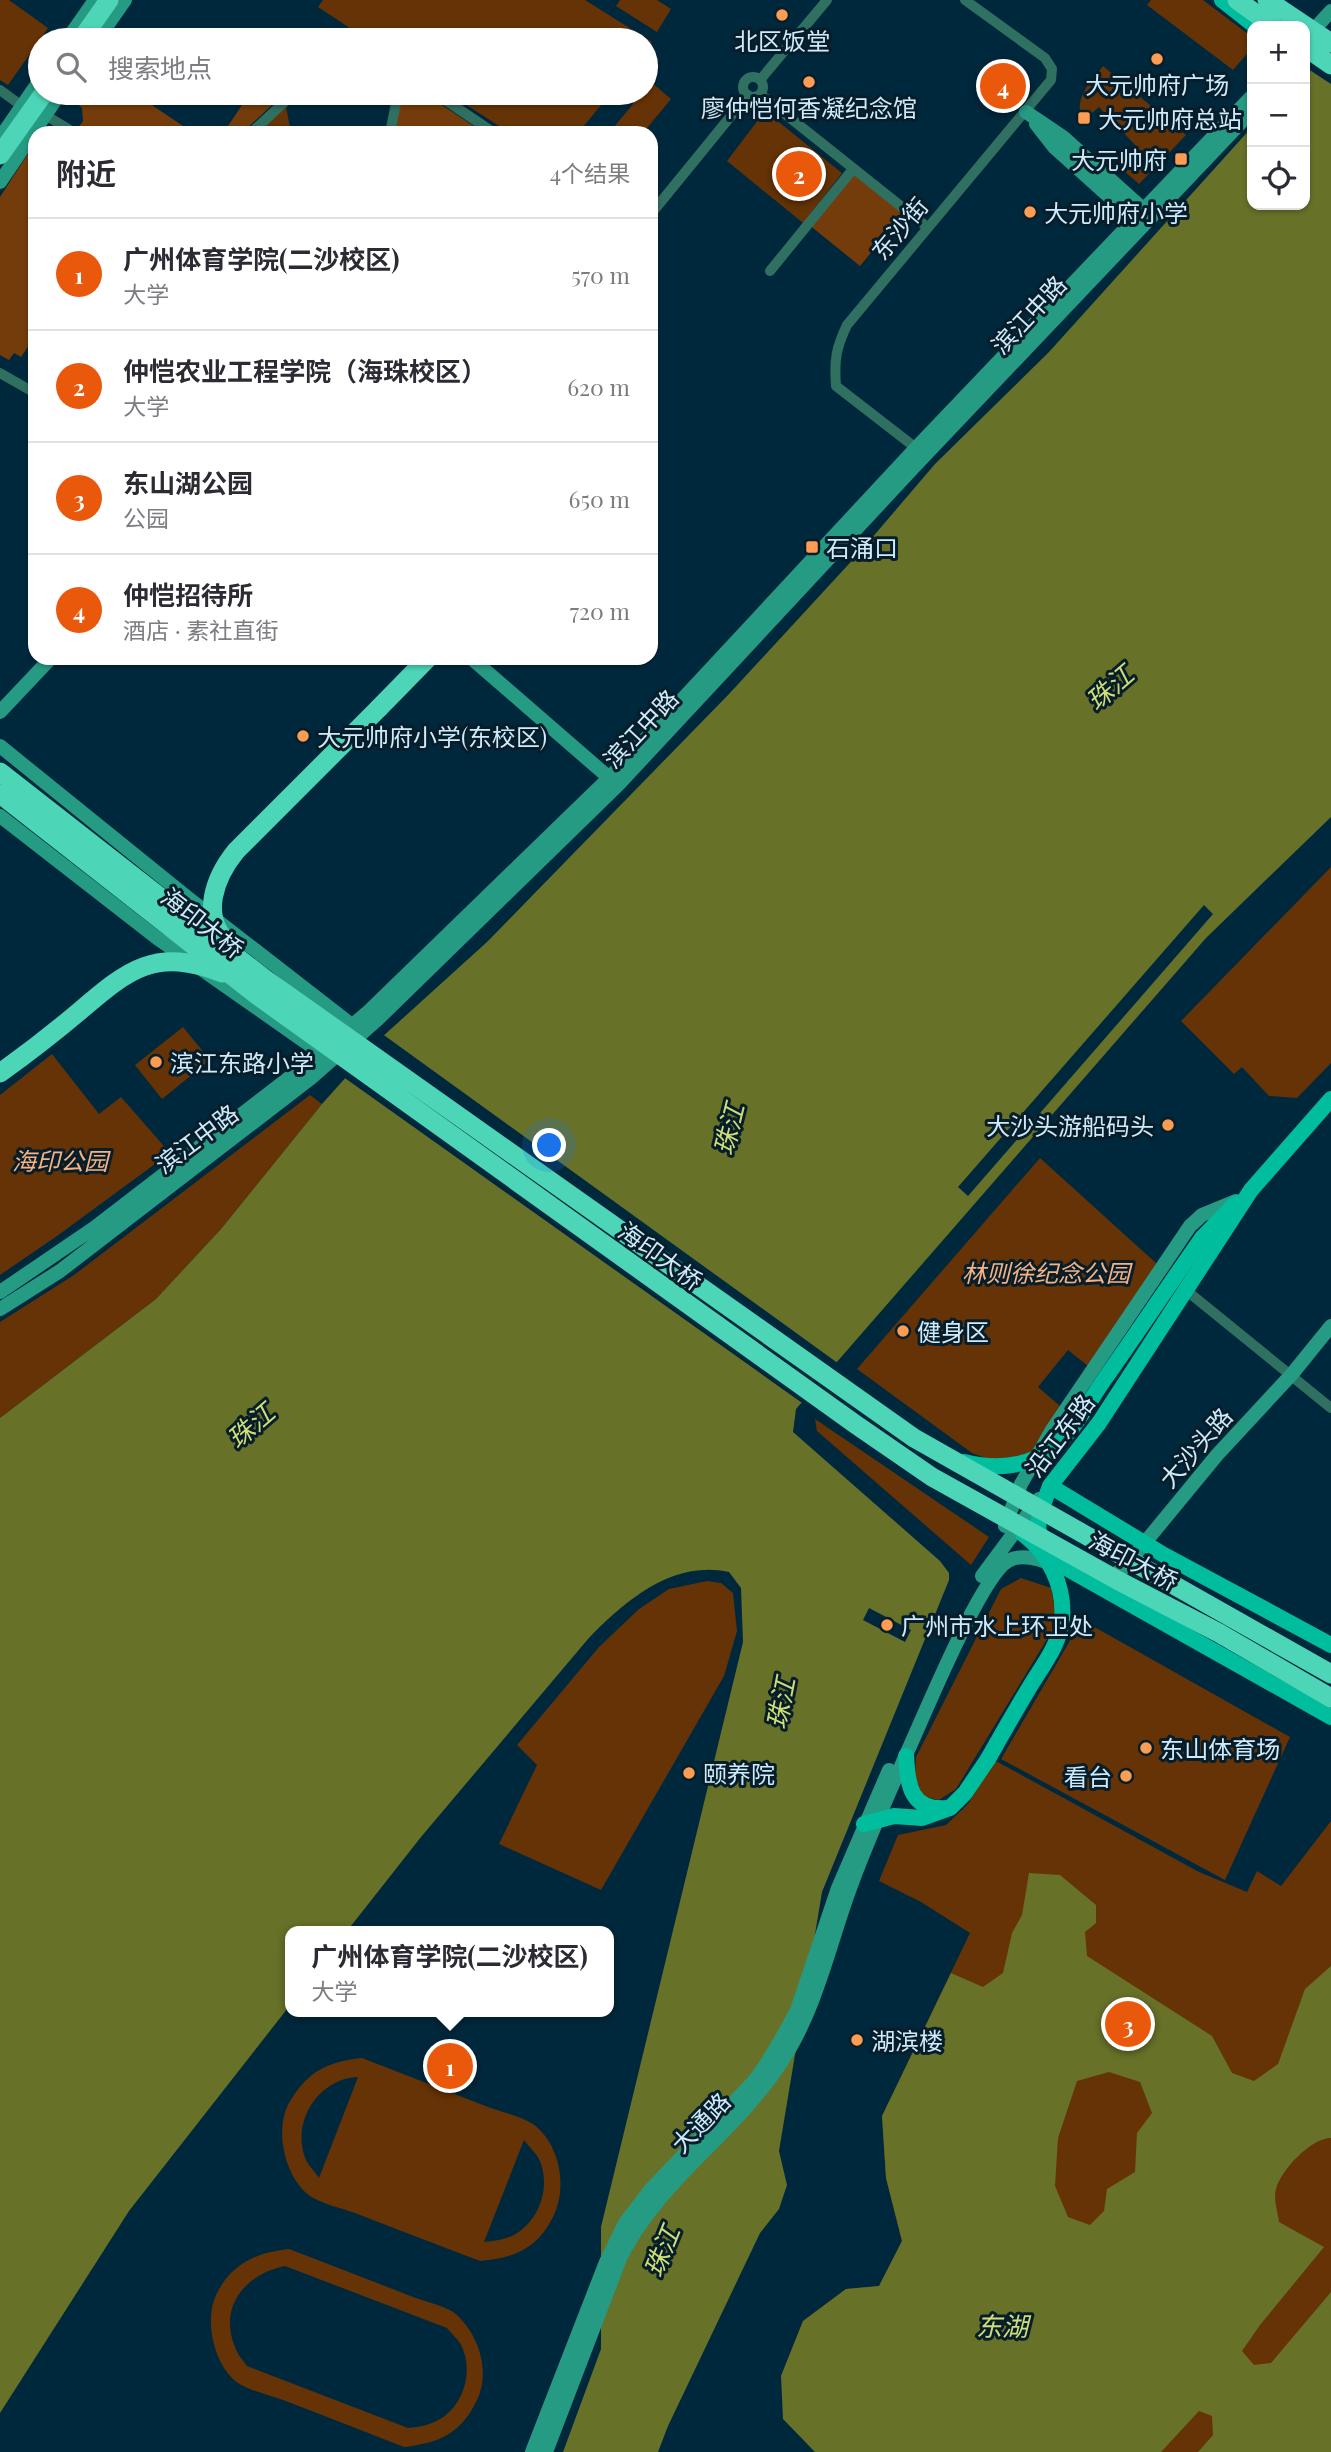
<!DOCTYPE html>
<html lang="zh">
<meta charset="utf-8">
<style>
body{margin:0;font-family:"Playfair Display","Noto Sans SC",serif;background:#f7f7f7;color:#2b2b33}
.controls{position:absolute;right:21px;top:21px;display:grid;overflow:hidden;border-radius:14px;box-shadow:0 2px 5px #0004}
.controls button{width:63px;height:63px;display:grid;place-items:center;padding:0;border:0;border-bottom:2px solid #e1e1e2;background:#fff;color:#2b2b33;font:35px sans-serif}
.you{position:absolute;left:550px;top:1146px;width:24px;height:24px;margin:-18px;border:5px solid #fff;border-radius:50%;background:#1a73e8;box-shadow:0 0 0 10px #1a73e833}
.badge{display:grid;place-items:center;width:46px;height:46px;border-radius:50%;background:#ea580c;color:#fff;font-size:23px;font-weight:700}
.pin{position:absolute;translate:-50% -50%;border:4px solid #fff;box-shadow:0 2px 7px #0006}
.popup{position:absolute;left:285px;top:1926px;width:329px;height:91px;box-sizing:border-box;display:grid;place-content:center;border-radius:14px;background:#fff;filter:drop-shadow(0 2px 5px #0005);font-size:23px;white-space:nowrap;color:#7c7c81}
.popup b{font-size:26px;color:#2b2b33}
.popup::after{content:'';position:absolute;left:50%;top:100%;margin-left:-14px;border:14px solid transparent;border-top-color:#fff}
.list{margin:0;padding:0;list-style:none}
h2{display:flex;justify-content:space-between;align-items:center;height:91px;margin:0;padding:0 28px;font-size:30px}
h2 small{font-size:23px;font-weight:400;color:#7c7c81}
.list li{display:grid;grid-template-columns:46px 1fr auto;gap:21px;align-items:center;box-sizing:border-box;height:112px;padding:0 28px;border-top:2px solid #e1e1e2}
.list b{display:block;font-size:26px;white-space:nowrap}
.list p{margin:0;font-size:23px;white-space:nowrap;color:#7c7c81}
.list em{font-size:23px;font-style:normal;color:#7c7c81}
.icon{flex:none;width:38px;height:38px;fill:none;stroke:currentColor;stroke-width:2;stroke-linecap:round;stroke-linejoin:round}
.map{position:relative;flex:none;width:1331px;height:2452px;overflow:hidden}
.search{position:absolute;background:#fff;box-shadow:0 2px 5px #0004;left:28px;top:28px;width:630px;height:77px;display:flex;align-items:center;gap:18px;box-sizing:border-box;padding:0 24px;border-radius:38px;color:#7c7c81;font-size:26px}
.panel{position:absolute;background:#fff;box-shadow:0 2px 5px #0004;left:28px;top:126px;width:630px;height:539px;border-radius:21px}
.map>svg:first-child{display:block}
.green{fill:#653305;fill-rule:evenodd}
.forest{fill:#743c0a}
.water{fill:#687128;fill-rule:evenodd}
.pier{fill:#00283c}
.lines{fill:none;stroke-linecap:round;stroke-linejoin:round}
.street{stroke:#307061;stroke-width:10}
.secondary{stroke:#269b84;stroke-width:14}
.primary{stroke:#00bd9e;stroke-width:16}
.highway{stroke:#4cd5b7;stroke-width:19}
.primary-bridge{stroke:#00bd9e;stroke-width:16}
.highway-bridge{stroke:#4cd5b7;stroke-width:19}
.poi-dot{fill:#fd9d54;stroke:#071e2a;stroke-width:2.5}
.labels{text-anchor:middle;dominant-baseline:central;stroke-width:6;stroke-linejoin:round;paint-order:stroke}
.poi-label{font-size:24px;fill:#ceeafb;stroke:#071e2a;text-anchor:start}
.street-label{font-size:24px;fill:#ceeafb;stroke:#071e2a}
.park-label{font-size:24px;font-style:italic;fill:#f7b283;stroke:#071e2a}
.water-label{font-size:26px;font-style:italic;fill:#d0de78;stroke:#071e2a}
</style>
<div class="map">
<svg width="1331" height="2452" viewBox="0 0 1331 2452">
<rect width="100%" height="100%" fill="#00283c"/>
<path class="green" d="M 0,0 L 9,0 L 48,28 L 8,85 L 0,80 Z
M 323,0 L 585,0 L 652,42 L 646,50 L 646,40 L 368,40 L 318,7 Z
M 620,0 L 657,0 L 671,9 L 657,32 L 616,6 Z
M 1151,0 L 1203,0 L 1252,37 L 1252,48 L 1233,70 L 1147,5 Z
M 1103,66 L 1186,135 L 1139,184 L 1117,165 L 1137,147 L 1099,107 L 1081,122 C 1076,94 1087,87 1103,66 Z
M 651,82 L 671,99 L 643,133 L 609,133 L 642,93 L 646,93 L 646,89 Z
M 448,93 L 611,93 L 578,133 L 510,133 Z
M 285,101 L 291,133 L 251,133 Z
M 765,111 L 842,173 L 803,223 L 727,161 Z
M 1331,867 L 1331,1063 L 1297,1098 L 1269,1096 L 1242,1067 L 1234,1074 L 1181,1021 Z
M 183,1027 L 210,1060 L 162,1099 L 135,1065 Z
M 52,1054 L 99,1114 L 121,1097 L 170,1153 L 57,1236 L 0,1275 L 0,1095 Z
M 310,1095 L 322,1104 L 221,1229 L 156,1299 L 0,1418 L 0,1322 L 74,1275 Z
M 1040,1158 L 1157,1264 L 1088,1366 L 1068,1350 L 1038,1387 L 1060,1406 L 1031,1453 L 1012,1460 L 988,1459 L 972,1453 L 857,1369 Z
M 815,1419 L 989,1537 L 971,1565 L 817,1431 Z
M 1021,1578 L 1051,1588 L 1055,1609 L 1052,1631 L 956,1789 L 939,1800 L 922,1796 L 915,1778 L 916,1757 L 1001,1589 Z
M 707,1581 L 721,1583 L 733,1593 L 737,1631 L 724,1676 L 601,1890 L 499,1844 L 537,1765 L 517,1745 L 599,1647 L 639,1609 L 669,1589 Z
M 1082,1620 L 1290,1737 L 1225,1880 L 1001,1759 Z
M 994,1760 L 1199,1872 L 1247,1892 L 1257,1871 L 1281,1886 L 1331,1821 L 1331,2452 L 816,2452 L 781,2376 L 803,2321 L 846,2289 L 879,2286 L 902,2241 L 886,2178 L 882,2116 L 970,1933 L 921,1902 L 879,1881 L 898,1835 L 946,1825 L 968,1804 Z
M 362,2058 C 404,2074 446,2091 488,2107 C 501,2112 521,2116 533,2124 C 560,2144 568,2187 553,2217 C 537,2249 514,2258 480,2261 C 438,2245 396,2229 355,2213 C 341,2208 322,2204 310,2196 C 285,2178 274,2130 289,2103 C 307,2072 326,2062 362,2058 ZM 358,2077 L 319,2178 C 315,2172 309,2166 306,2160 C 290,2122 319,2078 358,2077 ZM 524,2140 C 528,2146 534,2151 538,2157 C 551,2182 542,2215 520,2231 C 510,2239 497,2241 484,2242 Z
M 289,2249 C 331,2265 372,2281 413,2297 C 426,2302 447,2306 457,2315 C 480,2337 491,2373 476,2402 C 460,2434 439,2443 404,2447 C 364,2431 324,2416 283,2400 C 270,2395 250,2391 238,2383 C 214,2366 204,2321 216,2295 C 231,2264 257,2252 289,2249 ZM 285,2266 L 447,2328 C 451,2333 458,2339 461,2345 C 474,2370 464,2405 440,2419 C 430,2425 420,2427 408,2428 L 247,2366 C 243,2360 237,2354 235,2347 C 218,2306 246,2274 285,2266 Z"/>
<path class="forest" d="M 69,93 L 134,93 L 183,126 L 202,133 L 105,133 L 79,127 L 83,121 L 82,108 L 67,95 Z
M 250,93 L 285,93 L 242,133 L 208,133 L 226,129 Z
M 374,93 L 424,93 L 484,133 L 390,133 L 397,98 Z
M 29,152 L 35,154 L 35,336 L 21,357 L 14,353 L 9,360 L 0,355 L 0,197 Z
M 853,169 L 906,210 L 860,266 L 808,224 Z"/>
<path class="water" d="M 1331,46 L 1331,817 L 1206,938 L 796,1409 L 793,1432 L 940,1561 L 949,1573 L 949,1580 L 822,1892 L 779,2151 L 787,2185 L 779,2209 L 760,2233 L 668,2426 L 658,2452 L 563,2452 L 601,2349 L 601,2227 L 743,1642 L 741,1588 L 729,1572 C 672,1560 625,1601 588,1639 L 421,1837 L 347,1931 L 291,1931 L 291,2004 L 129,2211 L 0,2413 L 0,1418 L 156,1299 L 221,1229 L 322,1104 L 381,1038 L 487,942 L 729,694 L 859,553 L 935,464 L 1049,352 L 1252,127 L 1252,205 L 1305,205 L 1305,72 Z
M 1029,1873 L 1060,1875 L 1096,1905 L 1096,1923 L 1085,1932 L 1087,1956 L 1212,2036 L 1232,2073 L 1254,2081 L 1278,2064 L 1305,1989 L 1331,1966 L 1331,2138 C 1311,2138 1281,2170 1276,2189 C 1273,2198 1278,2213 1279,2222 L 1324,2247 L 1260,2325 L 1242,2351 L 1254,2365 L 1271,2363 L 1331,2292 L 1331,2452 L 1198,2452 L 1213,2435 L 1212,2416 L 1199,2411 L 1161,2452 L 815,2452 L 783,2419 L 781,2376 L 803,2321 L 846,2289 L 879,2286 L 902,2241 L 886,2178 L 882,2116 L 951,1973 L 983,1987 L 1003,1973 L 1012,1933 L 1022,1915 ZM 1109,2072 L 1140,2082 L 1152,2113 L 1137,2133 L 1135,2172 L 1107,2189 L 1104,2211 L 1090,2225 L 1068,2217 L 1055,2186 L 1058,2138 L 1077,2081 Z"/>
<path class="pier" d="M 1331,42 L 1331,84 L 1305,67 Z
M 1204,905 L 1213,914 L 968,1196 L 958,1187 Z
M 381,1033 L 839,1364 L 805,1405 L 342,1076 Z
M 869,1608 L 911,1630 L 905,1642 L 863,1620 Z"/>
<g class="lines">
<path class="street" d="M743 87a10 10 0 1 1 20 0a10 10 0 1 1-20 0Z
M 760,80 L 827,0
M 0,90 L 22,106
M 435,93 L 494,133
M 760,94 L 927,227
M 45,115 L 75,133
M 251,133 L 294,93
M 390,133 L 398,93
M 651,214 L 748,95
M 770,271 L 853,169
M 0,373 L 35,393
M 916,448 L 836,386 C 834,360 836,348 847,325 L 1051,80 L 1052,69 L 1045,58 L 965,0
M 1187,1291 L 1331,1408"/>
<path class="secondary" d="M 1308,36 L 1331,11
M 67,40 L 95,0
M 97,40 L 125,0
M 1026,112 L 1063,137 L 1143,209 L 1145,216
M 1036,124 L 1054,147 L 1123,209 L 1135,218 L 1142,220
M 0,138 L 40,80
M 0,182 L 60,93
M 471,658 L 614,782
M 0,712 L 51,658
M 0,746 L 188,898 L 353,1026
M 0,816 L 157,938 L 321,1053 L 327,1052
M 0,1292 L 94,1228 L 307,1064 L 369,1011 L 610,777 L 916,448 L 1252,96
M 0,1309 L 60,1271 L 311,1078 L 378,1019 L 618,785 L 913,468 L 1252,111
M 1005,1526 L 1021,1484 L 1052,1430 L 1190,1226 L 1202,1215 L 1236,1201
M 982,1576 L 1039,1499
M 1105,1581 L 1124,1568 L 1217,1455 L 1292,1374 L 1331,1326
M 532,2452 L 606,2262 L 625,2223 L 651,2189 L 754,2081 C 771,2059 784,2035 797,2010 L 838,1888 L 889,1770
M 546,2452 L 621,2256 C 661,2178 735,2134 782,2061 C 815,2011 828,1950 848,1894 C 864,1848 885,1802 905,1757 C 922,1721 980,1577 1008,1561 C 1021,1553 1040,1559 1054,1565"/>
<path class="primary" d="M 1222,0 L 1255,26
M 1331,1099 L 1251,1190 L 1099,1423 L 1050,1486 L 1040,1513 L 1038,1529 L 1043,1541 L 1060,1563 L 1068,1569 L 1331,1717
M 1202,1238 L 1236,1203
M 1050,1486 L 1164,1555 L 1331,1645
M 906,1756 C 908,1785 910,1811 947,1808
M 864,1824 L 894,1816 L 922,1818 L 950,1808 L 965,1793 L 988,1759"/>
<path class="highway" d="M 1237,0 L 1273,26
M 81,40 L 109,0
M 0,155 L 44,93
M 379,708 L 428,658"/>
<path class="primary-bridge" d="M 964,1462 C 992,1469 1022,1468 1047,1452 C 1072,1436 1087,1404 1104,1380 C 1137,1333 1169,1285 1202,1238
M 988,1759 C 1002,1734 1017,1708 1032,1683 C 1044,1664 1060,1643 1062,1619 C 1065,1586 1049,1554 1023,1534"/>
<path class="highway-bridge" d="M 1267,0 L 1331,43
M 1305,47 L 1331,65
M 0,772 L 265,979 L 914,1438 L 1331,1674
M 0,794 L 258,996 L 855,1424 L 932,1477 L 1117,1580 L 1219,1633 L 1331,1698
M 229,944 C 199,917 215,877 236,851 L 379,708
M 0,1073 C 28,1053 55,1032 81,1010 C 129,969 156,947 222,973"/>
</g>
<g class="poi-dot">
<circle cx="782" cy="15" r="7"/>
<circle cx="1157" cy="59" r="7"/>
<circle cx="809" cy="82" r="7"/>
<rect x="1077" y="111" width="14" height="14" rx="3.5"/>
<rect x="1174" y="152" width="14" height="14" rx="3.5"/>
<circle cx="1030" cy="212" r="7"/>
<rect x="805" y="540" width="14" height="14" rx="3.5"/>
<circle cx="303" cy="736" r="7"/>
<circle cx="156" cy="1062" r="7"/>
<circle cx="1168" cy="1125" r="7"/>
<circle cx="903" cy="1331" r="7"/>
<circle cx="887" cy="1625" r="7"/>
<circle cx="1146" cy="1748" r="7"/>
<circle cx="689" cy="1773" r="7"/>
<circle cx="1126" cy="1776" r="7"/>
<circle cx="857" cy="2040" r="7"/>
</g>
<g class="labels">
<g class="poi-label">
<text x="782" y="40" text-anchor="middle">北区饭堂</text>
<text x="1157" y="84" text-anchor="middle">大元帅府广场</text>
<text x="809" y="107" text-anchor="middle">廖仲恺何香凝纪念馆</text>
<text x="1098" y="118">大元帅府总站</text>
<text x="1167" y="159" text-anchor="end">大元帅府</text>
<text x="1044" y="212">大元帅府小学</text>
<text x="826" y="547">石涌口</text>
<text x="317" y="736">大元帅府小学(东校区)</text>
<text x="170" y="1062">滨江东路小学</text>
<text x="1154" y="1125" text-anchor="end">大沙头游船码头</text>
<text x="917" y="1331">健身区</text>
<text x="901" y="1625">广州市水上环卫处</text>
<text x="1160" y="1748">东山体育场</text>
<text x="703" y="1773">颐养院</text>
<text x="1112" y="1776" text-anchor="end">看台</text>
<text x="871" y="2040">湖滨楼</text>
</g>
<g class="street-label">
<text transform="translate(899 228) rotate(-50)">东沙街</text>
<text transform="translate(1028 314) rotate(-47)">滨江中路</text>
<text transform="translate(640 728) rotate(-47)">滨江中路</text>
<text transform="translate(203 922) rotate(38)">海印大桥</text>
<text transform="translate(196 1138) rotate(-37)">滨江中路</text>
<text transform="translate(661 1255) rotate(36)">海印大桥</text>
<text transform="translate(1059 1435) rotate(-53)">沿江东路</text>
<text transform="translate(1195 1447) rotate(-49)">大沙头路</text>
<text transform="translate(1134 1560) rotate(28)">海印大桥</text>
<text transform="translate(700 2122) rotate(-46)">大通路</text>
</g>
<g class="park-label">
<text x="60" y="1160">海印公园</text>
<text x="1046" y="1272">林则徐纪念公园</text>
</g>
<g class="water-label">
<text transform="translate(1109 687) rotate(-41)">珠江</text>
<text transform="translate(728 1129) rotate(-76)">珠江</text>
<text transform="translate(250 1425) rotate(-41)">珠江</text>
<text transform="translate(780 1703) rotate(-79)">珠江</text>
<text transform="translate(661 2251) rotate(-68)">珠江</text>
<text x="1002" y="2325">东湖</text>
</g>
</g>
</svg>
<div class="controls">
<button>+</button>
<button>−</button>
<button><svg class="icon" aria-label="locate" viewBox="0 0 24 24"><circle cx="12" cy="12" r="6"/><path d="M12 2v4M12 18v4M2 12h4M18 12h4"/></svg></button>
</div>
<div class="you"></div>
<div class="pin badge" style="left:450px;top:2066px">1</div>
<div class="popup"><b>广州体育学院(二沙校区)</b>大学</div>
<div class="pin badge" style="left:799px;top:174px">2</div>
<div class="pin badge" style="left:1128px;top:2024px">3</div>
<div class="pin badge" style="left:1003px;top:86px">4</div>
<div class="search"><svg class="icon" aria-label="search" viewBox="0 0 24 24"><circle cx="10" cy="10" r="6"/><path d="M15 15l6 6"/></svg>搜索地点</div>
<section class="panel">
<h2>附近<small>4个结果</small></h2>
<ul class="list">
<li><span class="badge">1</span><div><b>广州体育学院(二沙校区)</b><p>大学</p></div><em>570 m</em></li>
<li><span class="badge">2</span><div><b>仲恺农业工程学院（海珠校区）</b><p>大学</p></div><em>620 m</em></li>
<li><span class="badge">3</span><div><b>东山湖公园</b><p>公园</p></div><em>650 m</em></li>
<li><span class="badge">4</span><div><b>仲恺招待所</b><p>酒店 · 素社直街</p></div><em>720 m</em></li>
</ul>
</section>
</div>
